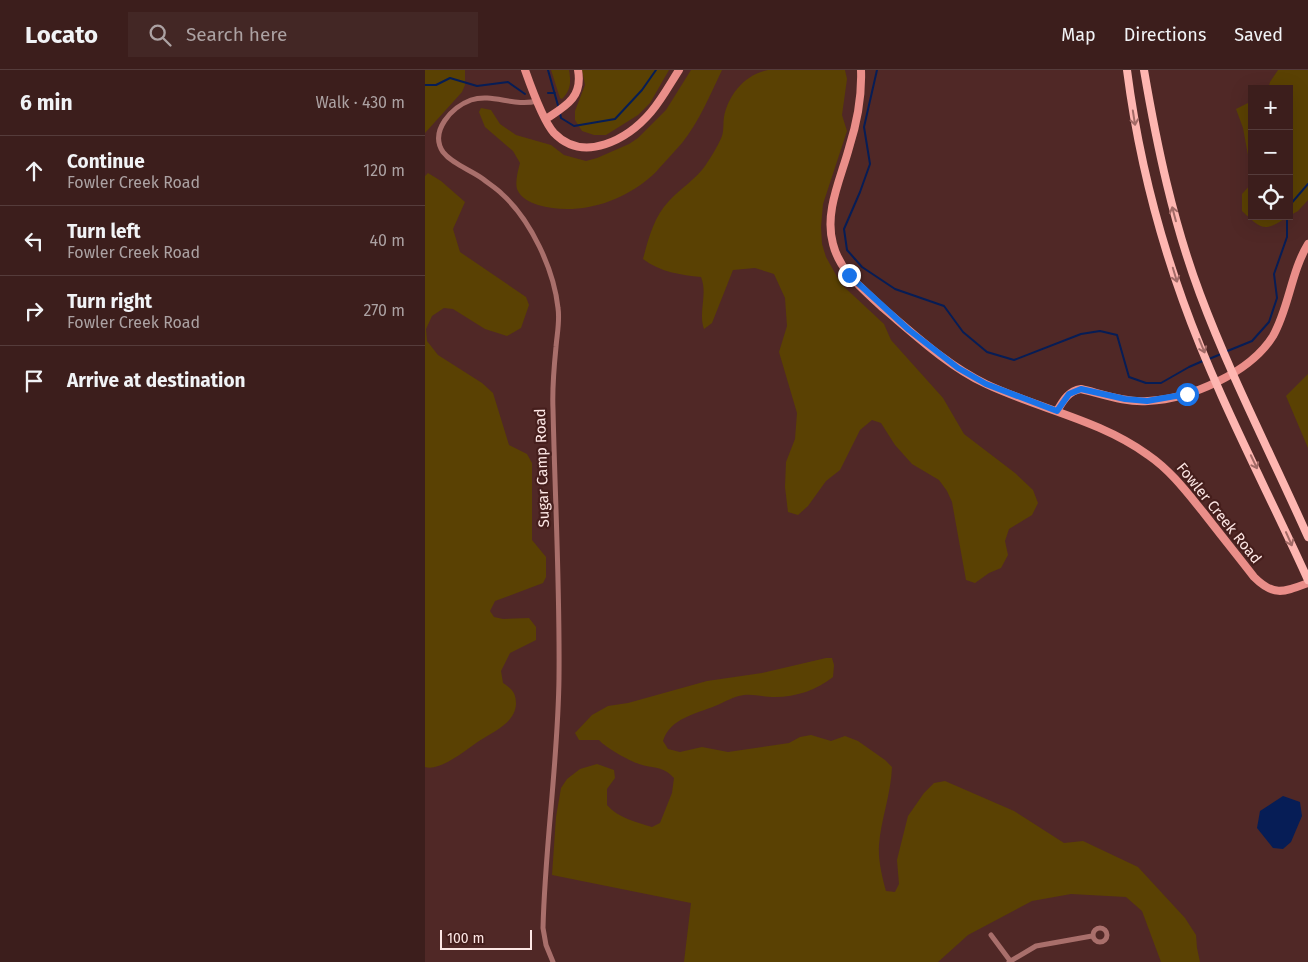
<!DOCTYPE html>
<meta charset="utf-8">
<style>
body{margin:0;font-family:"Fira Sans",sans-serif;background:#432725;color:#f1f3f6}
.controls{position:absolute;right:15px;top:15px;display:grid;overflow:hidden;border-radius:0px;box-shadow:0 5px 20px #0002}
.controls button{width:45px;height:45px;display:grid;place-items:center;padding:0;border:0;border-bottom:1px solid #553c3b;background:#3c1e1c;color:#f1f3f6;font:25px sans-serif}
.scale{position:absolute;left:15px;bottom:12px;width:92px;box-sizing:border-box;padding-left:5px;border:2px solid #fde7e5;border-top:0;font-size:14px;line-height:18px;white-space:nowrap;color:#fde7e5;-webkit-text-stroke:4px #451e1c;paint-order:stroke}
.stop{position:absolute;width:15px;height:15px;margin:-11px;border:4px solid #1a73e8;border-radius:50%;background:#fff}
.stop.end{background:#1a73e8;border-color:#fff;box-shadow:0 1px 5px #0008}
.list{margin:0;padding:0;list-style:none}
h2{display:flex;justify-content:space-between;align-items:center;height:65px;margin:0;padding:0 20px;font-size:21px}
h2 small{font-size:16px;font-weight:400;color:#aca2a3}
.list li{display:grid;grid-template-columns:32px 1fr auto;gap:15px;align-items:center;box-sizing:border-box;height:70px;padding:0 20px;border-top:1px solid #553c3b}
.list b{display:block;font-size:19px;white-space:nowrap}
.list p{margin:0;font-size:16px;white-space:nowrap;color:#aca2a3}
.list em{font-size:16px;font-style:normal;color:#aca2a3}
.icon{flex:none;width:28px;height:28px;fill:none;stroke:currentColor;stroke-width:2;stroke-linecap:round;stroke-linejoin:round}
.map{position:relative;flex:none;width:883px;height:892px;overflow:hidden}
header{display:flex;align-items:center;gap:30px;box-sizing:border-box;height:70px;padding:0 25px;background:#3c1e1c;border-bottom:1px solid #553c3b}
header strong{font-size:24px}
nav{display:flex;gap:28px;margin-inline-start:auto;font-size:18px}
.search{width:350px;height:45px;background:#432725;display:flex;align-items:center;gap:12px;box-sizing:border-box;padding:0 18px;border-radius:0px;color:#aca2a3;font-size:19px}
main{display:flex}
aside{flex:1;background:#3c1e1c}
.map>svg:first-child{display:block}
.green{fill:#5a4103}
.water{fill:#061d56}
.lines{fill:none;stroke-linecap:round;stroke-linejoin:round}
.stream{stroke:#061d56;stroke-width:2}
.street{stroke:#a96f6b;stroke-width:5}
.secondary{stroke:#ea8e89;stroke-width:8}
.primary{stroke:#feb6b1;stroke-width:8}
.oneway{stroke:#a26a66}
.route{stroke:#1a73e8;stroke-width:6}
.labels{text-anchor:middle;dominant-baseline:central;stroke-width:4.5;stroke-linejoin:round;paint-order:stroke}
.street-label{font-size:15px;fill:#fde7e5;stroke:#451e1c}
</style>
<header>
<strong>Locato</strong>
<div class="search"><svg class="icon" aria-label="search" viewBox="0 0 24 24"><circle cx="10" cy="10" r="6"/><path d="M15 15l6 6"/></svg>Search here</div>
<nav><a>Map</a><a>Directions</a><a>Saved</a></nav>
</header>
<main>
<aside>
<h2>6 min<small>Walk · 430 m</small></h2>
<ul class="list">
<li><svg class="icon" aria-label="ahead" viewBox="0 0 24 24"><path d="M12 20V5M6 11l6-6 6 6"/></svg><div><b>Continue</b><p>Fowler Creek Road</p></div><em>120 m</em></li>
<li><svg class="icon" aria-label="left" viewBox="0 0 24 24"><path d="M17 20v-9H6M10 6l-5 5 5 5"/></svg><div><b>Turn left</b><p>Fowler Creek Road</p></div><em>40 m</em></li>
<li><svg class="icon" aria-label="right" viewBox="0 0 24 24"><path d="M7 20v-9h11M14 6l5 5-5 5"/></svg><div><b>Turn right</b><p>Fowler Creek Road</p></div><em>270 m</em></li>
<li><svg class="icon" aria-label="arrive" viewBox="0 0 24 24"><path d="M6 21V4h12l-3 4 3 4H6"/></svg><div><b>Arrive at destination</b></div></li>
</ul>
</aside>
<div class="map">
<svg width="883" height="892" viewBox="0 0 883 892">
<rect width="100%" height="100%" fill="#502826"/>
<path class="green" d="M 0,0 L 40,0 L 40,15 L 37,22 L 0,63 Z
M 126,0 L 144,0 C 146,12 146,20 137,29 L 135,28 Z
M 157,0 L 244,0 L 225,33 L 213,45 L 181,65 L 169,65 L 157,61 L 150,50 L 150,41 L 160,15 Z
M 266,0 L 297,0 C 285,25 274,52 257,73 C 251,80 245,86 239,93 C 234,98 229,105 223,109 C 193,134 150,146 113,135 C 104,132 96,128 92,119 C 90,111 93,101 95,93 L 88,81 L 60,57 L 54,42 L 56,38 L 66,40 L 75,54 L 91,65 L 126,75 L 139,85 L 161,91 L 172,88 L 204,74 L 213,68 L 241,40 Z
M 343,0 L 420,0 L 422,9 L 417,45 L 422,61 L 398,134 L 396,157 L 397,174 L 401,187 L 416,214 L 459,254 L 466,270 L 518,328 L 539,364 L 590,403 L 608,420 L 613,433 L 607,445 L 584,459 L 580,471 L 583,485 L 576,498 L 564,503 L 550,513 L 541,510 L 527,432 L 522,421 L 514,410 L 487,394 L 470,375 L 456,353 L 447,350 L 435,360 L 415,400 L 401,411 L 383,436 L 373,445 L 363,442 L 360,417 L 361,392 L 370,369 L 372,343 L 354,282 L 362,256 L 360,228 L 349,204 L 330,198 L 308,200 L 287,253 L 279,259 C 273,242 283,224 276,207 C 256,205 235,202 218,189 C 223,170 229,146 244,131 C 255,119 271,109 280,96 C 286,87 293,76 297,66 C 299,60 298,53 299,47 C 303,25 320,4 343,0 Z
M 853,0 L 883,0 L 883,130 L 873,141 L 864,146 L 864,19 L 843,19 L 845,12 Z
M 827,31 L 827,107 L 818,58 L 811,39 Z
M 3,103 L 16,111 L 40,132 L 28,159 L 35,182 L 101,227 L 104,235 L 96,258 L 82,266 L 60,259 L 28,239 L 19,238 L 7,246 L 1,259 L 2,271 L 13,285 L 57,313 L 68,323 L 84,375 L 102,384 L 107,393 L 107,470 L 121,487 L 121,507 L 118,513 L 70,531 L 65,541 L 69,547 L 78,549 L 104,548 L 111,557 L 111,570 L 85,583 L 76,601 L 78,613 C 87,619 91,623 91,634 C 90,653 68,662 54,671 C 42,679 15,702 0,697 L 0,106 Z
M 827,113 L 827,146 L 864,146 C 839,162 838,161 817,141 L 817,124 Z
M 883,304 L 883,378 L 861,326 Z
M 401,588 L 407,588 L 409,595 L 408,607 C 392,620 371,627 350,627 C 340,627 329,624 319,625 C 307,627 302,631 290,636 C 271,644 245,648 238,671 L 243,679 L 255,682 L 277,677 L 303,682 L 364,673 L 375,667 L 386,665 L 406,671 L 420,666 L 433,671 L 460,690 L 467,697 C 466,724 456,749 454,775 C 453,790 457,807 461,821 L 470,822 L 474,814 L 472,790 L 483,746 L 499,723 L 509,713 L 520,711 L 589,741 L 639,773 L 658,771 L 713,797 L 760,848 L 771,865 L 772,878 L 775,892 L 736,892 L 717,841 L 701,827 L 646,824 L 607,831 L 543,865 L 513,892 L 259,892 L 266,833 L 127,805 L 131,747 L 136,718 L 142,709 L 155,699 L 172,694 L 189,700 L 190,708 L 182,719 L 182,735 C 193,748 211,752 227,757 L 235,753 L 247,723 L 249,708 C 237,695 228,699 214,694 C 203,690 181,678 174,670 L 154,670 L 150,663 L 167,645 L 183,636 L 203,633 L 282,611 L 337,603 Z"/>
<path class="water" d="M 858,726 L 875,732 L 877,746 L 866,772 L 858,779 L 848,778 L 832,758 L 835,741 Z"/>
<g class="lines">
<path class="stream" d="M 123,0 L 134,39
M 452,0 L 439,57 L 445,94 L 435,122 L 419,159 L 422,180 L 437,197 L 470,219 L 519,236 L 538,262 L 562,282 L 589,290 L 656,264 L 675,261 L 692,265 L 704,307 L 721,313 L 736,313 L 764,297 L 780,290
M 0,15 L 11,15 L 25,8 L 52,16 L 83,12 L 100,24
M 123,23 L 130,23
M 135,43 L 136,48 L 149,56 L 190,49 L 217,20 L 231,0
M 864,136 L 883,114
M 800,282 L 827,271 L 844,252 L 852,228 L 849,204 L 862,167 L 862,146
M 784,289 L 796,284"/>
<path class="street" d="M 112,31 C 89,37 67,23 46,30 C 27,37 4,61 18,82 C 27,94 46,100 58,109 C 64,114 71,118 77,124 C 106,150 129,200 133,238 C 135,251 132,264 131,277 C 129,297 127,318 128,339 C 130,429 135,519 134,608 C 133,692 120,775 118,858 L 121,875 L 128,892
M668 865a7 7 0 1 1 14 0a7 7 0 1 1-14 0Z
M 566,865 L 586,892
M 584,892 L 611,876 L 667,866"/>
<path class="secondary" d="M 100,0 C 106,17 118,51 129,63 C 159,94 203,69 226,42 C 237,29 245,14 254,0
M 436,0 C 437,26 432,53 424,78 C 416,108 399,142 408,174 C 415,202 438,219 458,238 C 490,265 523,296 561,314 C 614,339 675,350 723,385 C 745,400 761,421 778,442 C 795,464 812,485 829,507 C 849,527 859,522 883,513
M 121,49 C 141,36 158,27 153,0
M 632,341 C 638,331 643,321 656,319 C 677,324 702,333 723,331 C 765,329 825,303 848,266 C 864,238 866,202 883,174"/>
<path class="primary" d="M 702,0 C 712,78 731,156 758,231 C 792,326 841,417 883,510
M 719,0 C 732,76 748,152 775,224 C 806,307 847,386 883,467"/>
</g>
<defs><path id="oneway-shaft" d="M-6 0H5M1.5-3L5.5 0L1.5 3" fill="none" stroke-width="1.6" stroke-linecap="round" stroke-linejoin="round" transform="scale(1.25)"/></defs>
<g class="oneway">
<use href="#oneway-shaft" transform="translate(709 48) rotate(81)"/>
<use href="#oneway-shaft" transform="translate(749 144) rotate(-105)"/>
<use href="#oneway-shaft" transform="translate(750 205) rotate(73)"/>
<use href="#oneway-shaft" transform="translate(777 276) rotate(68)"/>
<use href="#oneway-shaft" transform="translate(829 392) rotate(65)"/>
<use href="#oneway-shaft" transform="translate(864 469) rotate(66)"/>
</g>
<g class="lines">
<path class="route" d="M 424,205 L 484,260 L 533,298 L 561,314 L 632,341 L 644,324 L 656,319 L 700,329 L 722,331 L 762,324"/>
</g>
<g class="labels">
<g class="street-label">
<text transform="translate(117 398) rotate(-92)">Sugar Camp Road</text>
<text transform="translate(794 443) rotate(51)">Fowler Creek Road</text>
</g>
</g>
</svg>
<div class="controls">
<button>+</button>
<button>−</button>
<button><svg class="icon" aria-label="locate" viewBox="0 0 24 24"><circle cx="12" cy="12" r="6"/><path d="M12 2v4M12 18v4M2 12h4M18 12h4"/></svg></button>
</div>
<div class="scale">100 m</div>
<div class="stop" style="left:762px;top:324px"></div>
<div class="stop end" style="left:424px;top:205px"></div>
</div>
</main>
